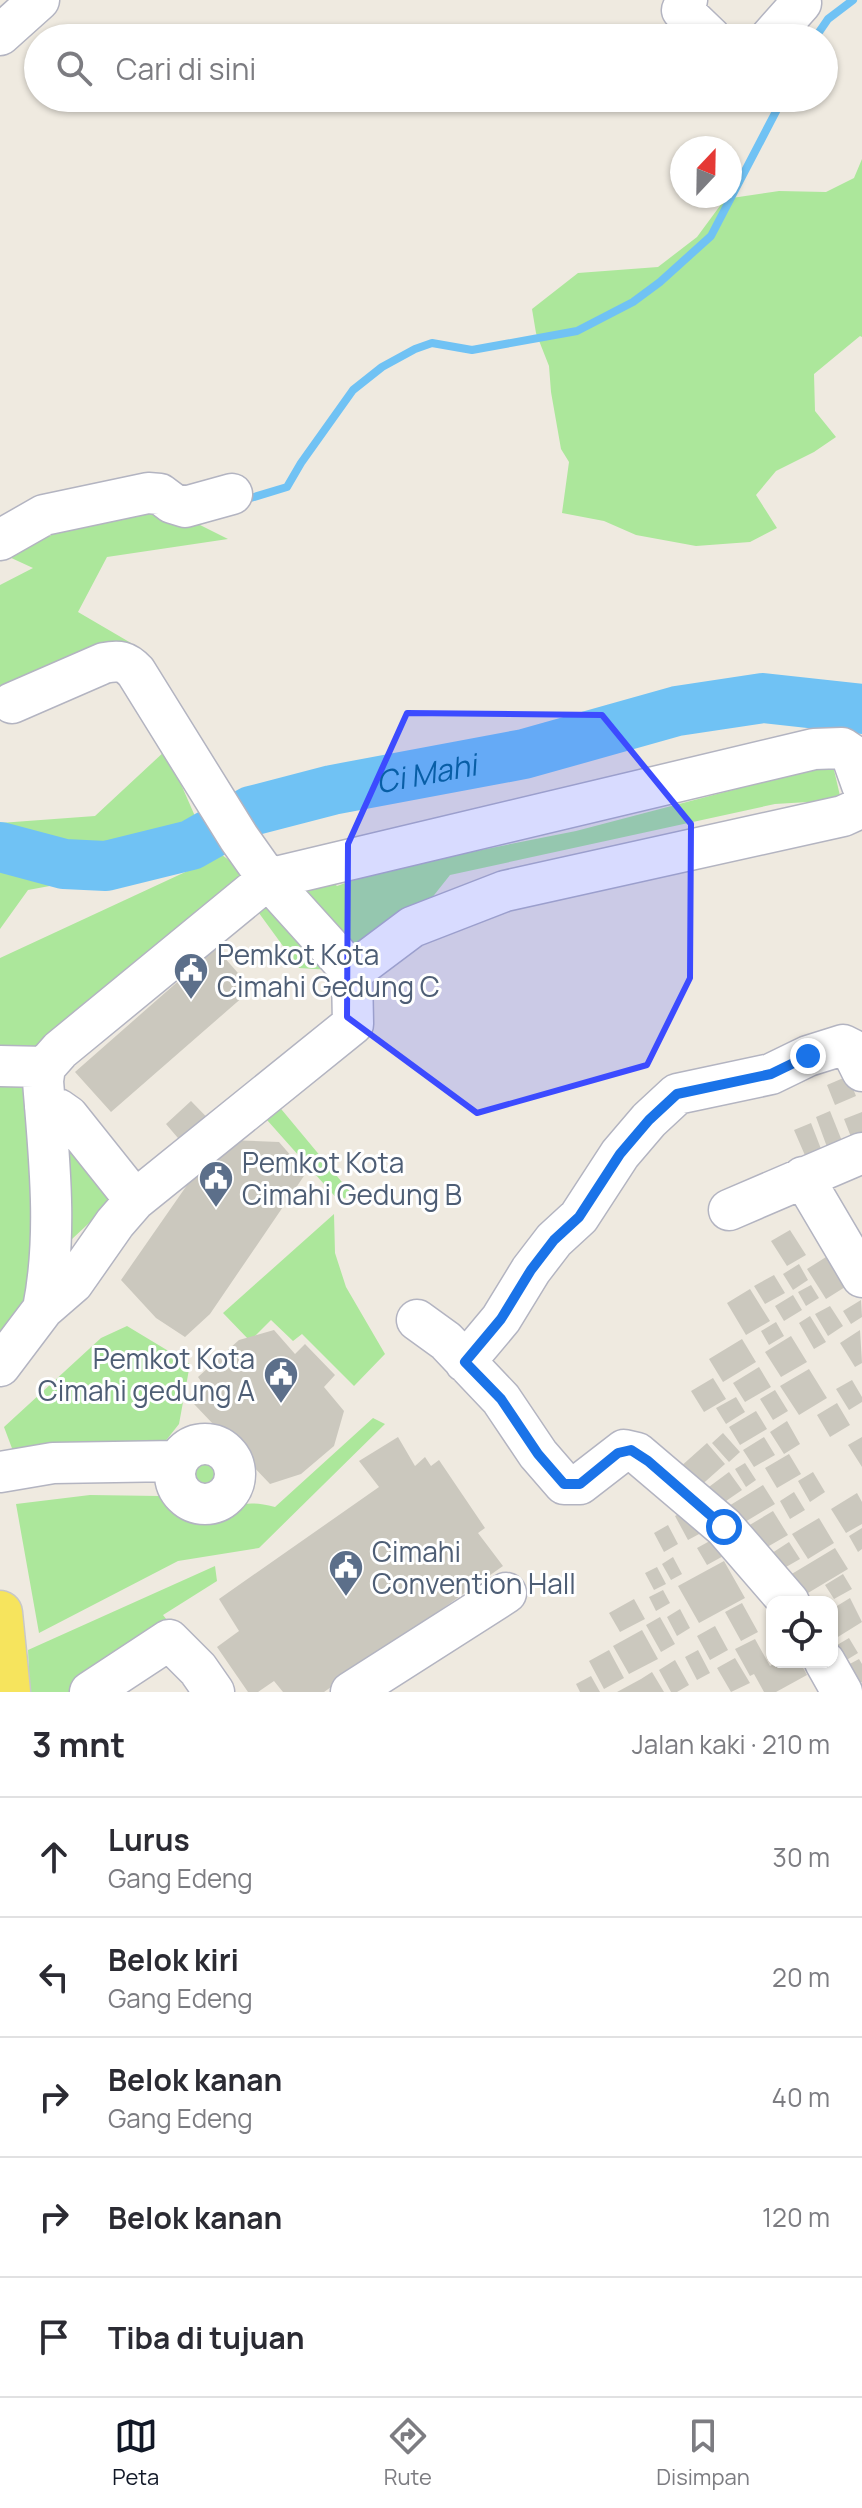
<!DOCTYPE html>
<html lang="id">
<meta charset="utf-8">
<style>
body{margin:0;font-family:Manrope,sans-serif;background:#f2f2f3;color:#2b2b33}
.controls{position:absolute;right:24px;bottom:24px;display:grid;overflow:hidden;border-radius:16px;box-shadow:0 2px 6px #0004}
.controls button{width:72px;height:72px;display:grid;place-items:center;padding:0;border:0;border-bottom:2px solid #e1e1e2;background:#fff;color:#2b2b33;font:40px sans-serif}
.compass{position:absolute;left:670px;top:136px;width:72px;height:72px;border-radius:50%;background:#fff;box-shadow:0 2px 6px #0004;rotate:22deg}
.stop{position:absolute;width:24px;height:24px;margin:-18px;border:6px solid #1a73e8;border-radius:50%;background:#fff}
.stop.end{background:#1a73e8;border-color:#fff;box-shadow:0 2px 8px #0008}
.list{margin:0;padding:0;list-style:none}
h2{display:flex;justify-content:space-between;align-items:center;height:104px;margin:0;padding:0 32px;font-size:34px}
h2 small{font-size:26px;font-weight:400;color:#7c7c81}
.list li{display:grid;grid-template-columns:52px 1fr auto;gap:24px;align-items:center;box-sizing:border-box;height:120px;padding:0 32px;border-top:2px solid #e1e1e2}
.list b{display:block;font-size:30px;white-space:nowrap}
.list p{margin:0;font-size:26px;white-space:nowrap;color:#7c7c81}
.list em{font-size:26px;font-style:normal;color:#7c7c81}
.icon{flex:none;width:44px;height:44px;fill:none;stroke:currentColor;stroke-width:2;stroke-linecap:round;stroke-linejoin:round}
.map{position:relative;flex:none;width:862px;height:1692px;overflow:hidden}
.search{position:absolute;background:#fff;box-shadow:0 2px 6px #0004;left:24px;right:24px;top:24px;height:88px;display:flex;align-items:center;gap:20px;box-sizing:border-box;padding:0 28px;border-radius:44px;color:#7c7c81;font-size:30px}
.sheet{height:704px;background:#fff}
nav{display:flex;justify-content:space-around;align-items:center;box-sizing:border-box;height:112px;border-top:2px solid #e1e1e2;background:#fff;font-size:22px;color:#7c7c81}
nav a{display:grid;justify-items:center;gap:4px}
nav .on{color:#111827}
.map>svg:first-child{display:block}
.green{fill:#ace79b}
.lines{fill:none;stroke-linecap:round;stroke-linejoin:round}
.stream{stroke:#70c2f4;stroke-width:8}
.river{stroke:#70c2f4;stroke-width:50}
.building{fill:#cbc8be}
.minor-casing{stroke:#b3b4c1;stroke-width:43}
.major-casing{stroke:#c8c8c8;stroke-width:47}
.minor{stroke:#fff;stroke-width:40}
.major{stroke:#f6e45d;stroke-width:44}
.route{stroke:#1a73e8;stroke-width:10}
.marked{fill:#3c4bff;fill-opacity:0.2;stroke:#3c4bff;stroke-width:6;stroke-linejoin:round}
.labels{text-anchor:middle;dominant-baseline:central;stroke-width:6;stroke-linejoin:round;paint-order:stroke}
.service-label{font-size:28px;fill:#4e5e75;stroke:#fff;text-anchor:start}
.water-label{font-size:30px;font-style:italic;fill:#085ea6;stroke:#fff}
</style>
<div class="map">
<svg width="862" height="1692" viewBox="0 0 862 1692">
<rect width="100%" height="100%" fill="#efeae0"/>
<path class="green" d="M 862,159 L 862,337 L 860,336 L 814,374 L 815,411 L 836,437 L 814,452 L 776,471 L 756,495 L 777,528 L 750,542 L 696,546 L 636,535 L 604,521 L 562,513 L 569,462 L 561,449 L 551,392 L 549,366 L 536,333 L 532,309 L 578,273 L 658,267 L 697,237 L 725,199 L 779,191 L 826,192 L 854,178 Z
M 170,510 L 228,539 L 107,557 L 78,612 L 131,643 L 21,695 L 0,690 L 0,585 L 33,568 L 7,556 L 94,515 Z
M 166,750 L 198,823 L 120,873 L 28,890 L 0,929 L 0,823 L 95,816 Z
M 831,757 L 841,800 L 775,804 L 450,875 L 431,899 L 378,927 L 366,950 L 345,949 L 299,889 L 325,874 L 337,886 L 381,870 L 576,831 L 797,773 Z
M 222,855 L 244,871 L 239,883 L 31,1066 L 24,1106 L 37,1199 L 45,1285 L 0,1337 L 0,958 Z
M 269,897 L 331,970 L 299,968 L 251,902 Z
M 272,1098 L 351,1193 L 340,1202 L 259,1111 Z
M 55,1134 L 117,1197 L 72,1239 Z
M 334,1214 L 335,1253 L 346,1287 L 385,1354 L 354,1386 L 302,1334 L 293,1341 L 271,1320 L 250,1341 L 223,1313 Z
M 127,1326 L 190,1364 L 179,1424 L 160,1448 L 13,1451 L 4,1427 L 101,1338 Z
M 373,1418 L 385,1424 L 259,1548 L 178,1561 L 39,1633 L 16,1504 L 90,1495 L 159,1496 L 192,1517 L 216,1519 C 239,1503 246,1500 275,1507 Z
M 197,1449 L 216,1452 L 229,1468 L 224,1488 L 206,1497 L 188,1492 L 180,1464 Z
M 215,1566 L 217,1581 L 163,1615 L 174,1629 L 74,1692 L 30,1692 L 28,1650 Z"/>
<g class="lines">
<path class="stream" d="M 815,38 L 828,19 L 853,0
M 244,500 L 287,487 L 301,463 L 353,390 L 382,367 L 415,349 L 432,343 L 472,350 L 577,331 L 633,302 L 660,282 L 711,236 L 783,98"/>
<path class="river" id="s1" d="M 0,847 L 64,864 L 106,866 L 191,845 L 251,811 L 332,790 L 524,754 L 677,711 L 763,698 L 862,709"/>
</g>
<path class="building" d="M 216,948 L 252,989 L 111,1112 L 75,1072 Z
M 848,1076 L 856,1096 L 835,1105 L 827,1085 Z
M 191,1101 L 229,1140 L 279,1142 L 306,1173 L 210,1314 L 185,1337 L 156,1318 L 121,1280 L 201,1165 L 166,1124 Z
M 830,1111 L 842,1141 L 827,1147 L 816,1117 Z
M 862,1112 L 862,1138 L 853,1142 L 844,1119 Z
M 811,1123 L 823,1154 L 807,1160 L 794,1130 Z
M 790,1230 L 806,1255 L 787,1266 L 771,1241 Z
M 834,1252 L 853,1282 L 826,1299 L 807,1269 Z
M 799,1264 L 808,1280 L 793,1290 L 783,1274 Z
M 774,1275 L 785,1293 L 765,1304 L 754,1286 Z
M 811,1285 L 819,1298 L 806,1306 L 798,1292 Z
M 750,1289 L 770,1321 L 746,1335 L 727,1303 Z
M 793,1295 L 802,1310 L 784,1321 L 775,1306 Z
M 861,1300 L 862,1317 L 851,1324 L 843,1311 Z
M 830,1306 L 843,1326 L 828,1336 L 815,1314 Z
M 810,1316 L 826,1342 L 814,1349 L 799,1323 Z
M 776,1322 L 784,1336 L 769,1345 L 761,1331 Z
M 274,1330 L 295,1354 L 305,1344 L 335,1375 L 324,1387 L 344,1411 L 334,1446 L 301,1474 L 270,1484 L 194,1404 L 207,1390 L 198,1377 L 209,1367 L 239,1340 Z
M 860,1330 L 862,1363 L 855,1367 L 840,1343 Z
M 791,1336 L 807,1362 L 781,1377 L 765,1352 Z
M 742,1339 L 756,1362 L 723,1382 L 709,1359 Z
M 759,1367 L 771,1387 L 745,1402 L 733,1383 Z
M 809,1369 L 827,1398 L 799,1415 L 780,1386 Z
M 713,1378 L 726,1399 L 704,1412 L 691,1391 Z
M 852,1380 L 862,1397 L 862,1402 L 849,1410 L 836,1389 Z
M 775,1390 L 788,1411 L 773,1420 L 760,1399 Z
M 736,1397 L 745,1412 L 726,1424 L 716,1408 Z
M 837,1403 L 850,1425 L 830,1437 L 817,1415 Z
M 756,1411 L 767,1429 L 740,1445 L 729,1427 Z
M 787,1421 L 800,1444 L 784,1454 L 770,1432 Z
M 723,1433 L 740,1452 L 729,1462 L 712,1443 Z
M 398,1437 L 415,1466 L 425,1457 L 431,1466 L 439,1460 L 485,1528 L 478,1533 L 503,1566 L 324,1692 L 283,1692 L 274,1681 L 258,1692 L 248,1692 L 217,1647 L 239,1631 L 219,1599 L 379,1487 L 359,1461 Z
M 764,1437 L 775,1455 L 754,1467 L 743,1450 Z
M 862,1437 L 862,1467 L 848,1445 Z
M 707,1443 L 725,1464 L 697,1489 L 679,1468 Z
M 789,1454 L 801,1474 L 777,1488 L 765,1468 Z
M 745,1463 L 756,1480 L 746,1487 L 735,1469 Z
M 729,1472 L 742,1490 L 710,1512 L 698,1495 Z
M 813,1472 L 825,1492 L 810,1502 L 798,1481 Z
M 763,1485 L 775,1504 L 730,1531 L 719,1512 Z
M 794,1492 L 805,1510 L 790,1519 L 780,1501 Z
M 857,1493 L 862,1502 L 862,1524 L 846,1533 L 831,1509 Z
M 688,1509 L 701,1533 L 688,1540 L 675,1516 Z
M 773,1511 L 788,1535 L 757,1553 L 743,1529 Z
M 819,1518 L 834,1543 L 808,1559 L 792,1534 Z
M 668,1525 L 678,1544 L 664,1552 L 654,1533 Z
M 862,1528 L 862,1549 L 858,1552 L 849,1536 Z
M 717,1537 L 727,1554 L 707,1565 L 697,1548 Z
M 789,1542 L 800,1559 L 779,1571 L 769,1555 Z
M 835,1548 L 848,1569 L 803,1596 L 790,1575 Z
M 673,1557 L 682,1574 L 671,1580 L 662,1564 Z
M 724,1561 L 745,1598 L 699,1623 L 678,1586 Z
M 657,1567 L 666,1584 L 654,1590 L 645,1573 Z
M 843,1574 L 852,1589 L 834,1599 L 825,1585 Z
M 663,1590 L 670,1603 L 656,1611 L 649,1597 Z
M 850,1598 L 862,1622 L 833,1640 L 832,1609 Z
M 634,1599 L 645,1619 L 620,1632 L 609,1613 Z
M 742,1603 L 758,1632 L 741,1641 L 725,1612 Z
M 680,1609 L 690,1628 L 677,1636 L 667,1617 Z
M 660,1617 L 675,1644 L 661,1652 L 646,1625 Z
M 715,1626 L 728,1650 L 710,1660 L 697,1636 Z
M 642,1630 L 658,1659 L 629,1674 L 613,1646 Z
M 849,1638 L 858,1653 L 840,1664 L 832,1648 Z
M 755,1639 L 770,1666 L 777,1662 L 800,1662 L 807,1675 L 776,1692 L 764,1692 L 754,1674 L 750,1676 L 735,1649 Z
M 609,1650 L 624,1678 L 604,1689 L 589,1661 Z
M 698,1650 L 710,1673 L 697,1680 L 685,1657 Z
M 735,1658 L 750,1683 L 731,1692 L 717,1668 Z
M 859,1659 L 862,1664 L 862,1682 L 858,1684 L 846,1666 Z
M 675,1660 L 689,1685 L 677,1692 L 671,1692 L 659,1670 Z
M 652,1672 L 664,1692 L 617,1692 L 641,1679 Z
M 591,1676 L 600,1692 L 580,1692 L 576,1684 Z"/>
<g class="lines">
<g class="minor-casing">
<path id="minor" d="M 687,0 L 682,10 L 711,38
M 0,35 L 39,0
M 770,38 L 801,3 L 799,0
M 0,540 L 44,515 L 148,493 L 160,494 L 172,503 L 185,507 L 232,494
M 12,703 L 104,663 C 119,660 126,661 136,672 L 239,838 L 268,879 L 352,972
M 0,1066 L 45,1067
M 45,1107 L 58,1109 L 68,1116 L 135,1200
M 803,1177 L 862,1277
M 729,1210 L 862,1153
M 43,1309 C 58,1234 49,1157 43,1081 L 45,1067 L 60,1050 L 268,879 L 814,749 L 842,748 L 851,754 L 862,785
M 417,1320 L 446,1341 L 501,1399 L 538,1454 L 564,1484 L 580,1484 L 624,1450 L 637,1453 L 724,1527 L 789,1602
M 465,1362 L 501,1319 L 531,1270 L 554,1240 L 579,1217 L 620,1154 L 649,1120 L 677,1094 L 771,1074 L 808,1056 L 843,1045 L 851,1049 L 862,1071
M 0,1366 L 43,1309 L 73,1283 L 115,1223 L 135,1200 L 353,1024 L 352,972 L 412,927 L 505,891 L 843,816 L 854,811 L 862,804
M175 1474a30 30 0 1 1 60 0a30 30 0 1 1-60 0Z
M 0,1472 L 53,1463 L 176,1461
M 825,1662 L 842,1692
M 90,1692 L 169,1640 L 198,1669 L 214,1692
M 351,1692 L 506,1593"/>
</g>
<g class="major-casing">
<path id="major" d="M 0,1613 L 8,1692"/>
</g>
<use href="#minor" class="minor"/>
<use href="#major" class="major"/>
</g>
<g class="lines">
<path class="route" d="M 724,1527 L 648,1461 L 631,1450 L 618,1453 L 580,1484 L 564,1484 L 538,1454 L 501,1399 L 465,1362 L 501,1319 L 531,1270 L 554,1240 L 579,1217 L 620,1154 L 649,1120 L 677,1094 L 771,1074 L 808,1056"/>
</g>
<path class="marked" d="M 407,713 L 602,715 L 691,824 L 690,978 L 647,1065 L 477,1113 L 347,1017 L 348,844 Z"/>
<defs>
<g id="civic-pin" transform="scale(1.8)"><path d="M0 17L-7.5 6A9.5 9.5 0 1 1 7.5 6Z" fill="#5c6f8a" stroke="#fff"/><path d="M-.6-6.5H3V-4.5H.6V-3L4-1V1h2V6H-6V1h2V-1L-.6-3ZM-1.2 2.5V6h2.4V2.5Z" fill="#fff"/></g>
</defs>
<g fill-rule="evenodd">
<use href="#civic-pin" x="191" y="970"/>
<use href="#civic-pin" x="216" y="1178"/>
<use href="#civic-pin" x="281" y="1374"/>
<use href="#civic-pin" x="346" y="1567"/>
</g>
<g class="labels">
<g class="service-label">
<text x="217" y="954">Pemkot Kota<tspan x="217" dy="32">Cimahi Gedung C</tspan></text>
<text x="242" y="1162">Pemkot Kota<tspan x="242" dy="32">Cimahi Gedung B</tspan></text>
<text x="255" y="1358" text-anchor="end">Pemkot Kota<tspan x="255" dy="32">Cimahi gedung A</tspan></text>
<text x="372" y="1551">Cimahi<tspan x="372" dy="32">Convention Hall</tspan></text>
</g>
<g class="water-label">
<text stroke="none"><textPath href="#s1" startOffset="444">Ci Mahi</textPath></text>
</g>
</g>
</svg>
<div class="controls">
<button><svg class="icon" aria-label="locate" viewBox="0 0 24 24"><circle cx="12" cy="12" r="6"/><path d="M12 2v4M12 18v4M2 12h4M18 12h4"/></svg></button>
</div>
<svg class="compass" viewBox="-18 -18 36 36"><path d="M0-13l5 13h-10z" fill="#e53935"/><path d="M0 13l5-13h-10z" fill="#7c7c81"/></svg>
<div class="stop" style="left:724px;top:1527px"></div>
<div class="stop end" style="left:808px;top:1056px"></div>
<div class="search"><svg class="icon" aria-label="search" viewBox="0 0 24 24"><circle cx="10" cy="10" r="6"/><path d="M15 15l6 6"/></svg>Cari di sini</div>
</div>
<section class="sheet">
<h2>3 mnt<small>Jalan kaki · 210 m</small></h2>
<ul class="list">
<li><svg class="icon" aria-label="ahead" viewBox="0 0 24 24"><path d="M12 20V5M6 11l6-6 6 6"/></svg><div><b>Lurus</b><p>Gang Edeng</p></div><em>30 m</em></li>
<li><svg class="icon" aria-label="left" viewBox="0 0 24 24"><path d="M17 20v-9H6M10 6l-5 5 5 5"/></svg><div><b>Belok kiri</b><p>Gang Edeng</p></div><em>20 m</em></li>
<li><svg class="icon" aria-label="right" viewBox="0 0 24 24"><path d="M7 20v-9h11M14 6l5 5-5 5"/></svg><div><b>Belok kanan</b><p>Gang Edeng</p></div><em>40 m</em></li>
<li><svg class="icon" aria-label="right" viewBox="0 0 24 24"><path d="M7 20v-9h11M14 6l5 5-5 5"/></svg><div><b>Belok kanan</b></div><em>120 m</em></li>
<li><svg class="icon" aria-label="arrive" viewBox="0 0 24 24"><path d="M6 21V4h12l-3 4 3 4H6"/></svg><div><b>Tiba di tujuan</b></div></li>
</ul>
</section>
<nav>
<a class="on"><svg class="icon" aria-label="map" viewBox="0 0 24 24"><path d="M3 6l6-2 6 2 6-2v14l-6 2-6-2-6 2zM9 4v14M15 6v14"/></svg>Peta</a>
<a><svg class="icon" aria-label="directions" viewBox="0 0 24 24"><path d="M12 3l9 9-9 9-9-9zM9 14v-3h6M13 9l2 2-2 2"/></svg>Rute</a>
<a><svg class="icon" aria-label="saved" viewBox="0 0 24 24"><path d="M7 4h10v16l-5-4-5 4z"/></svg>Disimpan</a>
</nav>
